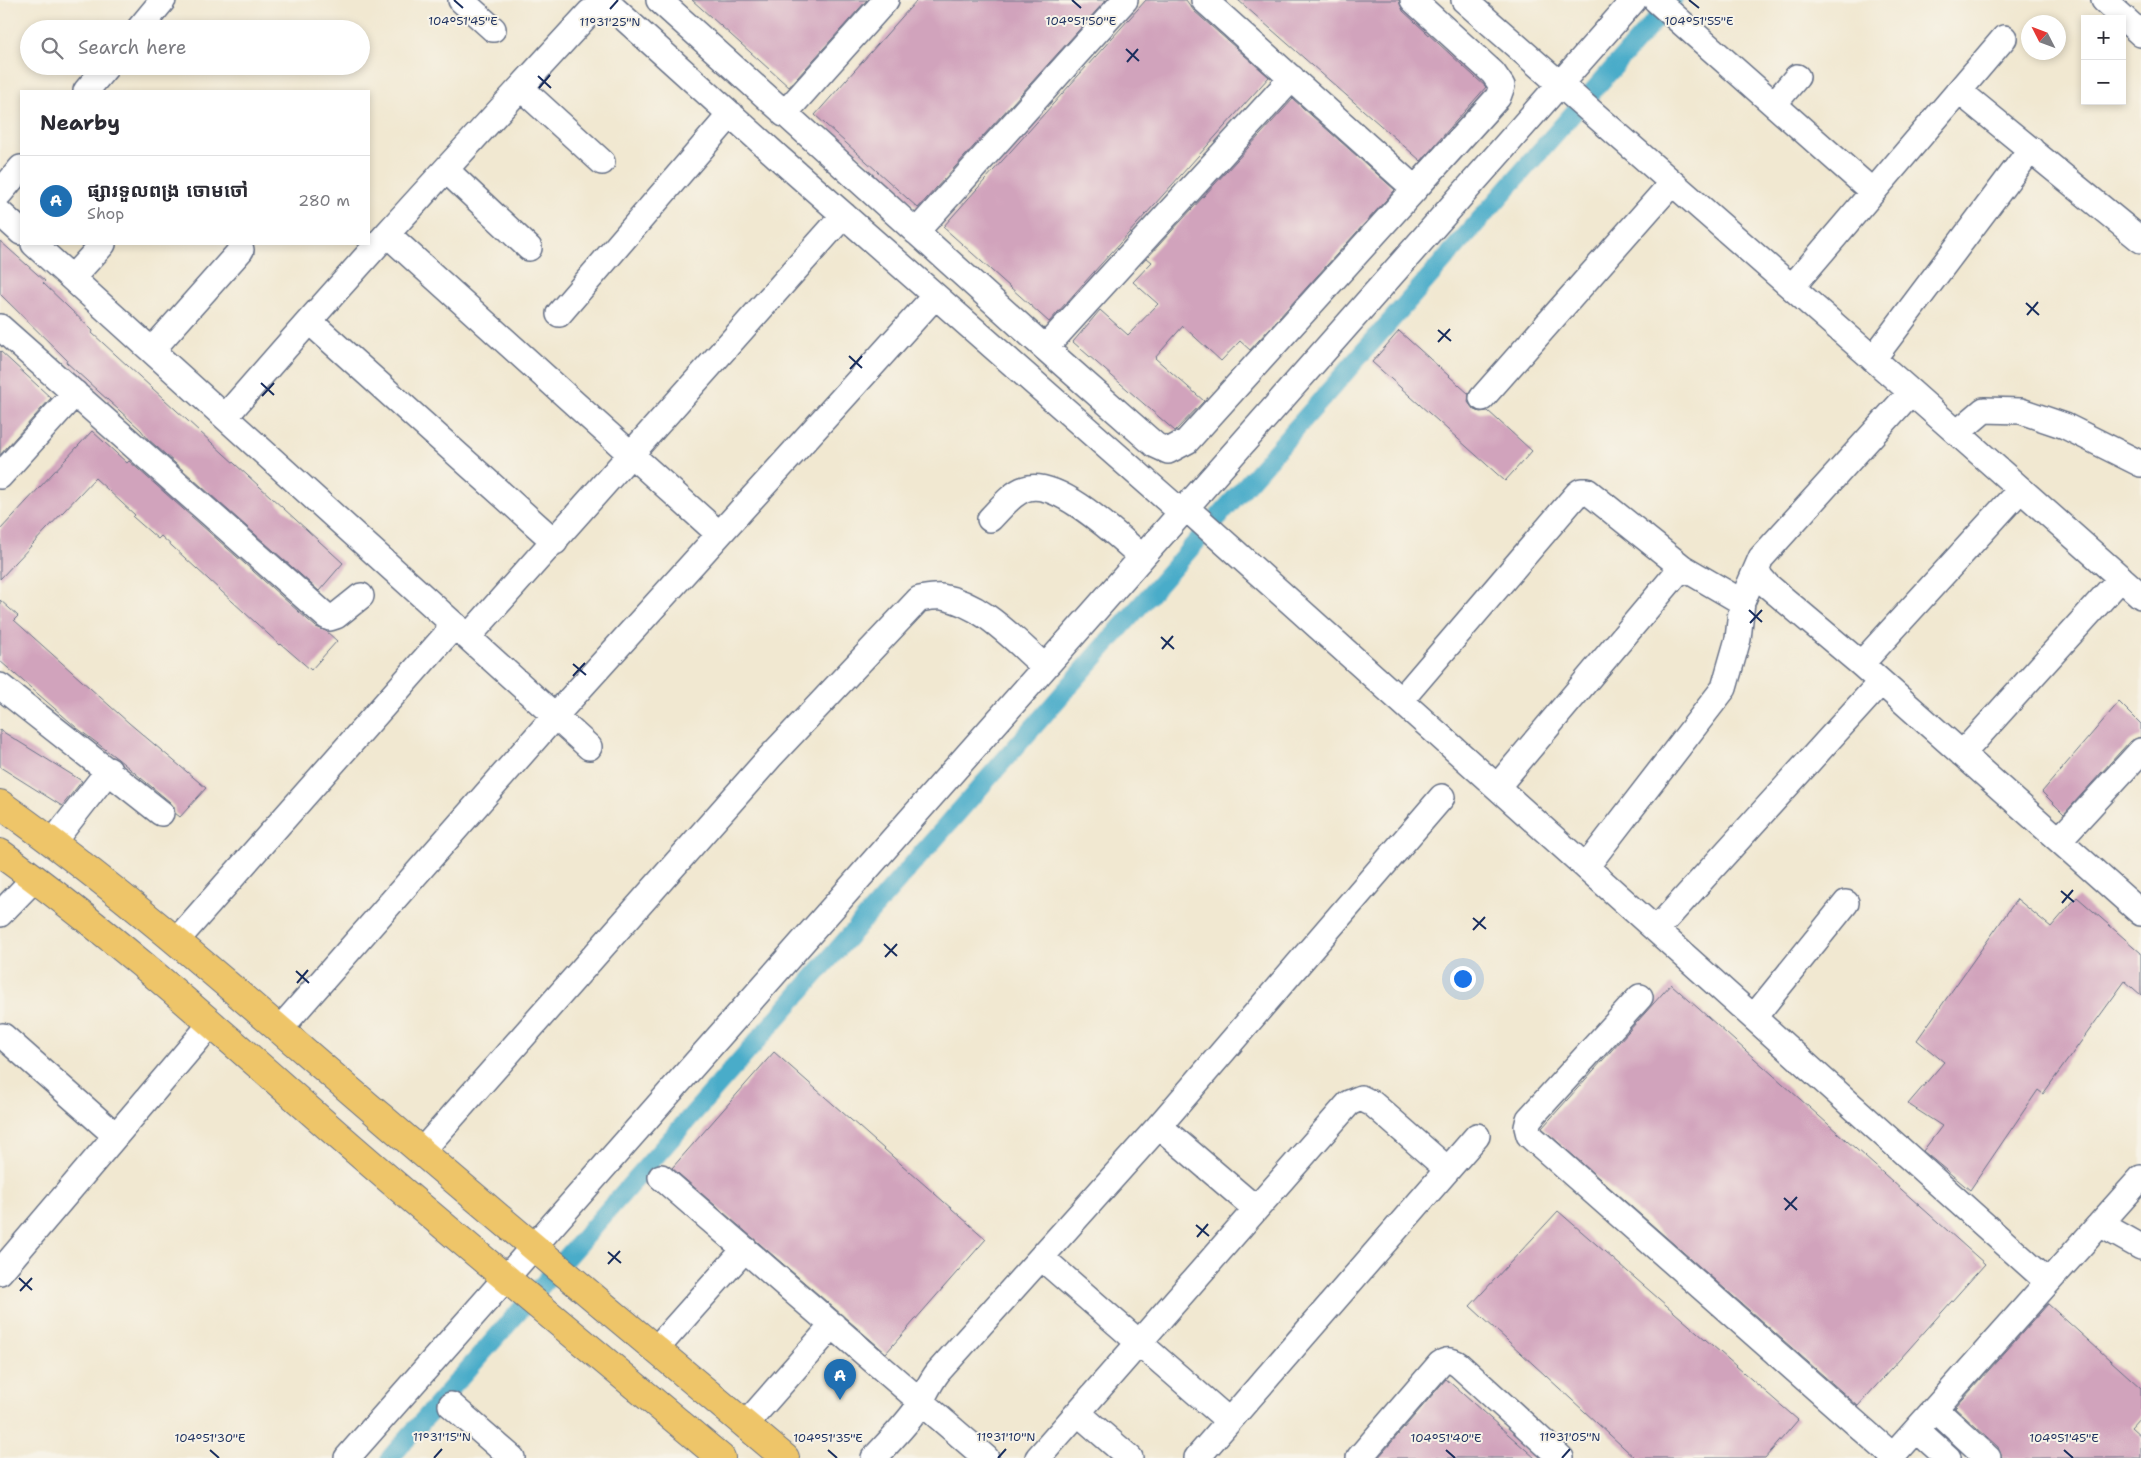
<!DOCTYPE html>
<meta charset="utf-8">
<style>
body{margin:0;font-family:"Shantell Sans","Noto Sans Khmer",sans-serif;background:#f7f7f7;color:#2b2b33}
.controls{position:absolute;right:15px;top:15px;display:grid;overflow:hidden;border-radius:0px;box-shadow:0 2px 8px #0003}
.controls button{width:45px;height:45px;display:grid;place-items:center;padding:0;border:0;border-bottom:1px solid #e1e1e2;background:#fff;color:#2b2b33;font:25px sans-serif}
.compass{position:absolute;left:2021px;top:15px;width:45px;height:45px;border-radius:50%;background:#fff;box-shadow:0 2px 8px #0003;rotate:312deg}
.you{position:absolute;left:1462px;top:978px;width:18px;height:18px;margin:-12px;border:4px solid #fff;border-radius:50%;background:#1a73e8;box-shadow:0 0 0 8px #1a73e833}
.badge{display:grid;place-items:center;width:32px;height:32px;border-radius:50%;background:#1f6fb2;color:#fff;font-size:16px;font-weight:700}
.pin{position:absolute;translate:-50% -41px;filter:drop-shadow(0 1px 2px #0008)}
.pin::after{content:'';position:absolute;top:26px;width:18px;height:15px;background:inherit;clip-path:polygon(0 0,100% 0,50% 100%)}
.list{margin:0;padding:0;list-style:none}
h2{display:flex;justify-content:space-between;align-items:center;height:65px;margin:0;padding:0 20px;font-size:21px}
h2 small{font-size:16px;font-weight:400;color:#7c7c81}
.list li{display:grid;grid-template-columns:32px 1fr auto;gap:15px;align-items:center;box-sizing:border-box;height:90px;padding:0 20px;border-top:1px solid #e1e1e2}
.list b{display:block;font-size:19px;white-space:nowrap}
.list p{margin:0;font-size:16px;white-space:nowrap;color:#7c7c81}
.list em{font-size:16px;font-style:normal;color:#7c7c81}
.icon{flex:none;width:28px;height:28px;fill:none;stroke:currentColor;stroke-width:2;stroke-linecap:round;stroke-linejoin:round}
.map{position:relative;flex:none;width:2141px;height:1458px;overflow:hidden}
.search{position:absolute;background:#fff;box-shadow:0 2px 8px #0003;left:20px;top:20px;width:350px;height:55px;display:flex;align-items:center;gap:12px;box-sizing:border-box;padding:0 18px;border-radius:28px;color:#7c7c81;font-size:19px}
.panel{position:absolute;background:#fff;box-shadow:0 2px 8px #0003;left:20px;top:90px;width:350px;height:155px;border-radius:0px}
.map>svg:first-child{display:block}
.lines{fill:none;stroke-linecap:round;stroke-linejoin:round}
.canal{stroke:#4aacc9;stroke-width:19}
.building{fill:#d1a3bc}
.minor-casing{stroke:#667086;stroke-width:28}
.major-casing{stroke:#667086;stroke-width:30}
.minor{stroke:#fff;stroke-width:25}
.major{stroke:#eec569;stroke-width:28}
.ticks{fill:none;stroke:#1b2f5e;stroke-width:2}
.ticks-label{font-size:12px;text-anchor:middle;fill:#1b2f5e;stroke:#f7f3e8;stroke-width:4;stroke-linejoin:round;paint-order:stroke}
</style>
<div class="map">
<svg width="2141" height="1458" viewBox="0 0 2141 1458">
<rect width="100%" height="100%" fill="#f7f3e8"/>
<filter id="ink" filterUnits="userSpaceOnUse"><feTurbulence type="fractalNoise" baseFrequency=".02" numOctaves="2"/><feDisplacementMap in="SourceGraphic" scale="10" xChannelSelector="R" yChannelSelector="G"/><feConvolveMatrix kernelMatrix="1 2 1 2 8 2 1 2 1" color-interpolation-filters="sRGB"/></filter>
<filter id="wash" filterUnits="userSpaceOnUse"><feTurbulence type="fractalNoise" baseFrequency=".0096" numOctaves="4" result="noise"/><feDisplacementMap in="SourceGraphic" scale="20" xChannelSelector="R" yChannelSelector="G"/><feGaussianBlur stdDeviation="1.12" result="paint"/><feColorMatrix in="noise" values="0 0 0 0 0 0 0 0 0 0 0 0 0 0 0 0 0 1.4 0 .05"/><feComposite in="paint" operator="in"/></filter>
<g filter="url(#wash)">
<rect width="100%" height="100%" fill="#f1e8d1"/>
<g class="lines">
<path class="canal" d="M 390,1458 L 1673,0"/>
</g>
<g id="blocks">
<path class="building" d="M 692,0 L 867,0 L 789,87 Z
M 917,0 L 1106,0 L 918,208 L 815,115 Z
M 1146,0 L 1186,0 L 1194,11 L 1269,77 L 1049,322 L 943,227 Z
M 1238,0 L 1399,0 L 1403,11 L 1486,87 L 1421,161 Z
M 1293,99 L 1395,190 L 1250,350 L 1240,341 L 1221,361 L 1183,326 L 1155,358 L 1204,401 L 1175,431 L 1073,342 L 1100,310 L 1128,335 L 1158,304 L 1133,282 L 1152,262 L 1147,258 Z
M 0,241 L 45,281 L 43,283 L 93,331 L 92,333 L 343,563 L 319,591 L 148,439 L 141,430 L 66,362 L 67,360 L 0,294 Z
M 1399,331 L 1469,394 L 1468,402 L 1473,409 L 1480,412 L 1488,411 L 1532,451 L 1505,481 L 1372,362 Z
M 0,351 L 51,398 L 0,455 Z
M 92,431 L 127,463 L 129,461 L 316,627 L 326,631 L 337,641 L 311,670 L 281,644 L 280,645 L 161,536 L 158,539 L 133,517 L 135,515 L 95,478 L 0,579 L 0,530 Z
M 0,600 L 18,616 L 14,620 L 129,723 L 206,788 L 180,817 L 175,813 L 174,807 L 170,802 L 118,759 L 77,728 L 0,661 Z
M 2119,702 L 2141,724 L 2141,737 L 2130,741 L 2064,814 L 2042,792 Z
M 0,730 L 82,781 L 62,806 L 0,767 Z
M 2077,897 L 2141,953 L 2141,995 L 2125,981 L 2043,1094 L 2038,1090 L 1970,1190 L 1923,1151 L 1942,1126 L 1908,1104 L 1944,1062 L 1917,1040 L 2017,899 L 2051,927 Z
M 1671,984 L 1985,1264 L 1858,1406 L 1542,1128 Z
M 774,1052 L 986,1239 L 886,1353 L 672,1168 Z
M 1558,1211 L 1798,1420 L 1765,1458 L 1635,1458 L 1470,1306 Z
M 2048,1304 L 2141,1388 L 2141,1416 L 2131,1427 L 2141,1436 L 2141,1458 L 2002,1458 L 1998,1447 L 1955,1408 Z
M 1446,1379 L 1535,1458 L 1378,1458 Z"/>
</g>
</g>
<g filter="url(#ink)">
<use href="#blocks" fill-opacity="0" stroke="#667086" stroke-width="1"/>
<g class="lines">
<g class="minor-casing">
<path id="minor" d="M 461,0 L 493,29
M 659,0 L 1045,348 L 1155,445 L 1168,451 L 1187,441 L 1415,189 L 1204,0
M 1413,0 L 1493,73 L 1502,86 L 1498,97 L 1415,189
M 1464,0 L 1911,392 L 2141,596
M 1656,0 L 1873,192
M 2104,0 L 2141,34
M 139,29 L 163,0
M 521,88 L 602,162
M 86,91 L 107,66
M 1959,91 L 2141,240
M 1774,104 L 1797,77
M 784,114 L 886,0
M 446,170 L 529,248
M 0,193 L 21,168
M 0,213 L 21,232
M 916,232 L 1125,0
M 387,234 L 719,534
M 34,244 L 589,747
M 72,278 L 103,244
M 1792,287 L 2004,38
M 559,314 L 731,114
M 309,321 L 555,542
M 0,327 L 326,616 L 330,618 L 336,616 L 361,596
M 1045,348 L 1292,78
M 152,350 L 241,250
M 1873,359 L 2031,149
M 1482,398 L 1672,183
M 225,417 C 344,279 467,146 590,12 L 601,5 L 612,7 L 779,158 L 1181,512
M 1957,433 L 1984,410 L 2021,411 L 2065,426 L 2141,464
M 0,476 L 75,393
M 1185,507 L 2048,1282
M 990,519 C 1000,509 1012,493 1025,489 C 1057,477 1118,536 1141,556
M 1757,569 L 1760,577 L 1767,585 L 1861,664 L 2141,913
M 468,637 L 844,215
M 1861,664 L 2020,490
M 0,686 L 161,813
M 1401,700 L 1577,494 L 1581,491 L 1587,491 L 1682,567 L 1742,602
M 1962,754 L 2121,578
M 1497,787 L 1682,567
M 2059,840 L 2141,751
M 53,842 L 109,770
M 1586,867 L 1724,688 L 1738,639 L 1742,602 L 1761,558 L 1911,392
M 0,914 L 35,878
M 1656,930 L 1881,682
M 176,941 L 455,625
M 1640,997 L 1529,1119 L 1527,1127 L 1529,1135 L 1893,1456
M 1754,1017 L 1846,903
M 279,1030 L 555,716 L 935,296
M 3,1036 L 115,1135
M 1159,1126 L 1256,1209
M 421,1152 L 770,757 L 919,599 C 926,598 935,596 942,597 C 983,604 1014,640 1044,666
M 661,1177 L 986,1458
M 2100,1224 L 2141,1247
M 1042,1258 L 1229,1421
M 0,1272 L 210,1025
M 656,1349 L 745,1249
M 451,1405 L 512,1458
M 1935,1409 L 1988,1458
M 1078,1413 L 1130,1458
M 745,1425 L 833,1325
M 1917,1430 L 1948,1458
M 347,1458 L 1634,0
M 874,1458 C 888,1443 902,1429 914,1413 C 923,1399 928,1385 938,1372 L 1159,1126 L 1442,797
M 1038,1458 L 1349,1103 L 1361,1098 L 1373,1104 L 1447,1169
M 1197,1458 L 1477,1136
M 1359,1458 L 1440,1364 C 1447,1359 1452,1360 1459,1365 L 1561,1458
M 1891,1458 L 2141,1178"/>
</g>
<g class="major-casing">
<path id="major" d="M 0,804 C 134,899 256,1010 381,1117 C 514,1232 650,1344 785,1458
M 0,853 C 125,943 239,1049 355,1150 C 476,1255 599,1355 721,1458"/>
</g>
<use href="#minor" class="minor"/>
<use href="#major" class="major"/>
</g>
</g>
<path class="ticks" d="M 454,0 L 463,8M 1072,0 L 1081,8M 1689,0 L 1699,8M 610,9 L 618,0M 1126,49 L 1139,61M 1127,62 L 1138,49M 538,76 L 551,88M 539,88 L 550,75M 2026,303 L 2039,315M 2027,315 L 2038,302M 1438,330 L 1451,341M 1438,342 L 1450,329M 849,356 L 862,368M 850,369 L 862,356M 261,383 L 274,395M 262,396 L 274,383M 1749,610 L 1762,622M 1750,623 L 1762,610M 1161,637 L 1174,649M 1162,649 L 1173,636M 573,664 L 586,675M 573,676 L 585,663M 2061,891 L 2074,902M 2062,903 L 2073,890M 1473,918 L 1486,929M 1473,930 L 1485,917M 884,944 L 897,956M 885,957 L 897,944M 296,971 L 309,983M 297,983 L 308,970M 1784,1198 L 1797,1210M 1785,1210 L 1797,1197M 1196,1225 L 1209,1236M 1197,1237 L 1208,1224M 608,1252 L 621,1263M 608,1264 L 620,1251M 19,1278 L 32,1290M 20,1291 L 32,1278M 210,1450 L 219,1458M 828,1450 L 837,1458M 1446,1450 L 1455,1458M 2064,1450 L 2073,1458M 434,1458 L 442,1449M 998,1458 L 1006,1449M 1562,1458 L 1570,1449"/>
<g class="ticks-label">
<text x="463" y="25">104°51'45"E</text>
<text x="1081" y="25">104°51'50"E</text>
<text x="1699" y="25">104°51'55"E</text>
<text x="610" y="26">11°31'25"N</text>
<text x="442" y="1441">11°31'15"N</text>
<text x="1006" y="1441">11°31'10"N</text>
<text x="1570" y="1441">11°31'05"N</text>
<text x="210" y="1442">104°51'30"E</text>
<text x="828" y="1442">104°51'35"E</text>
<text x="1446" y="1442">104°51'40"E</text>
<text x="2064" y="1442">104°51'45"E</text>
</g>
</svg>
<div class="controls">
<button>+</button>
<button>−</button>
</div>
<svg class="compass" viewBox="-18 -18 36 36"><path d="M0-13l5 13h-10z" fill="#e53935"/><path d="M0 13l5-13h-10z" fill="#7c7c81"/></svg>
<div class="you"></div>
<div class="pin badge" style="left:840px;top:1400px">A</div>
<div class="search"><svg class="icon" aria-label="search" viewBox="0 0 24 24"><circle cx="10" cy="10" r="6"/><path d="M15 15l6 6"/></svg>Search here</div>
<section class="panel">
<h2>Nearby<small></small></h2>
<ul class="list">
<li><span class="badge">A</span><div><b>ផ្សារទួលពង្រ ចោមចៅ</b><p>Shop</p></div><em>280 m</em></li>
</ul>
</section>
</div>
